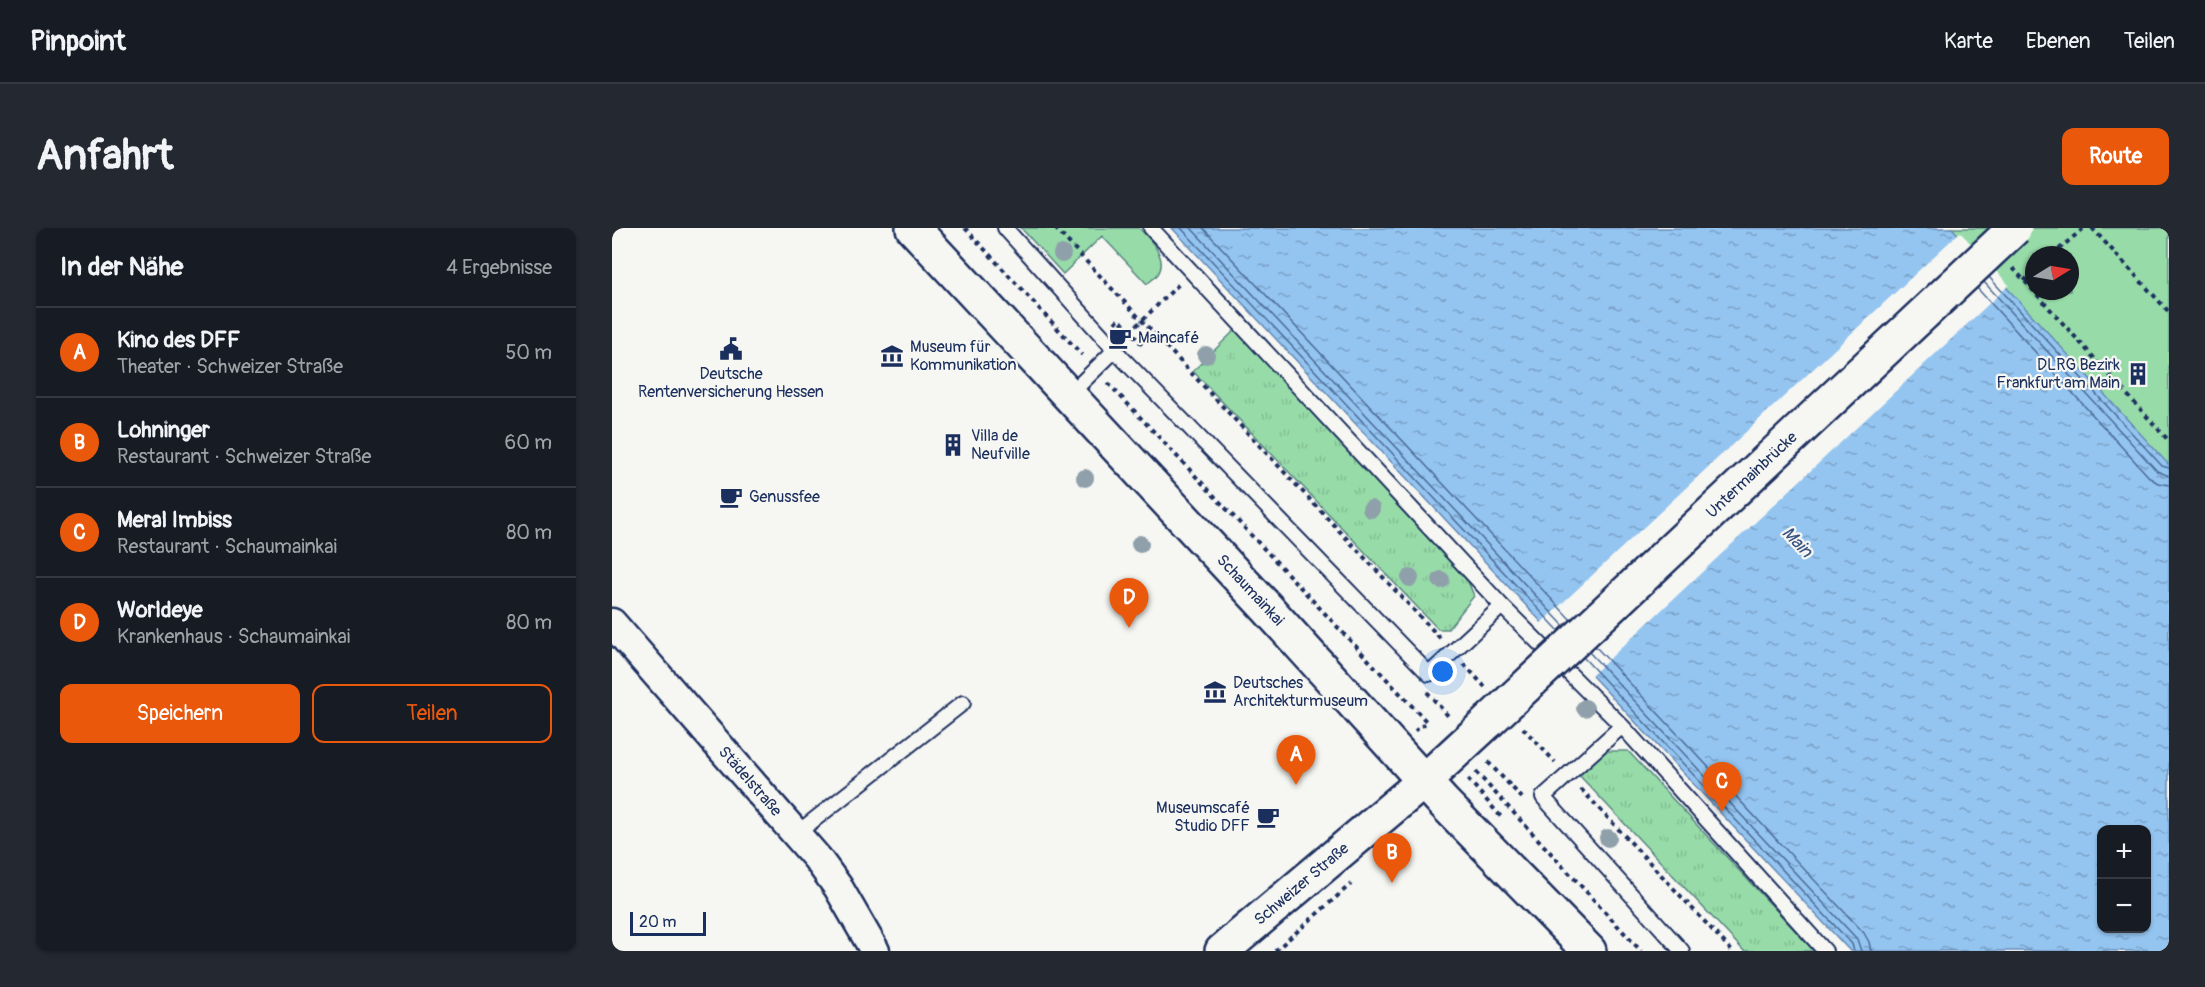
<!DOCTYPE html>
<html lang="de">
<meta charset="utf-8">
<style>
body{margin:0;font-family:Pangolin,sans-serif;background:#242831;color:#f1f3f6}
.controls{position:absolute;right:18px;bottom:18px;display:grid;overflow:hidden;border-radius:12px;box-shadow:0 2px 4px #0004}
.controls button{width:54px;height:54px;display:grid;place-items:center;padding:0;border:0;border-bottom:2px solid #363941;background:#171b24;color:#f1f3f6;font:30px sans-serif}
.compass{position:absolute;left:1413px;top:18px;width:54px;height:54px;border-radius:50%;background:#171b24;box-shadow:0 2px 4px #0004;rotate:79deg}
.scale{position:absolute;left:18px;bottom:15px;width:76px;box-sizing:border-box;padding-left:6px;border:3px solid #1b2f5e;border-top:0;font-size:16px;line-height:21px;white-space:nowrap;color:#1b2f5e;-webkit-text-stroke:4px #f6f6f2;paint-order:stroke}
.you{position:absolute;left:831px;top:444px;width:21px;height:21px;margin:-15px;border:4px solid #fff;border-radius:50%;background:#1a73e8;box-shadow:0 0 0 9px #1a73e833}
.badge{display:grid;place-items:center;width:39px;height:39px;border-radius:50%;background:#ea580c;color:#fff;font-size:20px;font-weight:700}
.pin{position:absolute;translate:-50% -50px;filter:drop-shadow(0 2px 3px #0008)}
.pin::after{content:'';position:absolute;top:32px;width:21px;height:18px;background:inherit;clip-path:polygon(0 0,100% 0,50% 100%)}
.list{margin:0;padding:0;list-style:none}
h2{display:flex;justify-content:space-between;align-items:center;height:78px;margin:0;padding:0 24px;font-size:26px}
h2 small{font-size:20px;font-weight:400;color:#9ea1a6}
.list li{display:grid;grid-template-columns:39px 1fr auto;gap:18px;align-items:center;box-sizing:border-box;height:90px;padding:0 24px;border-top:2px solid #363941}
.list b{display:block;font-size:22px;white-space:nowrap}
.list p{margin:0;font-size:20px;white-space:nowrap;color:#9ea1a6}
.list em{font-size:20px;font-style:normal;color:#9ea1a6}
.actions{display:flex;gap:12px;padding:18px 24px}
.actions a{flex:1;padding:14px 0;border:2px solid #ea580c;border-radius:12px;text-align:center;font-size:21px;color:#ea580c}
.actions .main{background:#ea580c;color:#fff}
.map{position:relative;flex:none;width:1557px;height:723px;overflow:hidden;border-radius:12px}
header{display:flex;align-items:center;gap:36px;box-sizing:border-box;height:84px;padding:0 30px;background:#171b24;border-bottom:2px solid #363941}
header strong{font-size:28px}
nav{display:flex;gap:33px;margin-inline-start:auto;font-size:21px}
.intro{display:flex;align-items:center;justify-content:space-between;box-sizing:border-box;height:144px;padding:0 36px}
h1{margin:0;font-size:42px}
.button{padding:15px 27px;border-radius:12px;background:#ea580c;color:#fff;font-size:21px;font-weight:700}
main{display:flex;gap:36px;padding:0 36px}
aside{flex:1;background:#171b24;border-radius:12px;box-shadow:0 2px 4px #0004}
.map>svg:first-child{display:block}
.grass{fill:url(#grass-tufts);stroke:#598683;stroke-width:1.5}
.green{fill:#97dca8;stroke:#598683;stroke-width:1.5;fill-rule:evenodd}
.water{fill:url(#water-ripples);stroke:#6489b6;stroke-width:1.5;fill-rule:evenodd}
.pier{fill:#f6f6f2}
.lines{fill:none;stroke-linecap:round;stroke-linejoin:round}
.shore{stroke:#4b6b98;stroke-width:1.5}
.lane-casing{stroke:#1b2f5e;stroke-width:18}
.street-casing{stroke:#1b2f5e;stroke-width:33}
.secondary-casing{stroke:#1b2f5e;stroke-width:38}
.path{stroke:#1b2f5e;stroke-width:4;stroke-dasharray:4.5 4.5;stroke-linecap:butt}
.lane{stroke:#f6f6f2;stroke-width:14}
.street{stroke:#f6f6f2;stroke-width:28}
.secondary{stroke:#f6f6f2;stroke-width:33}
.secondary-bridge-casing{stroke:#1b2f5e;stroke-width:38;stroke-linecap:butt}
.secondary-bridge{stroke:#f6f6f2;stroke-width:33}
.tree{fill:#8fa0aa}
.labels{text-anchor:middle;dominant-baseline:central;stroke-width:4.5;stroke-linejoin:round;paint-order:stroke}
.poi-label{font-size:16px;fill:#1b2f5e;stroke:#f6f6f2;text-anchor:start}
.street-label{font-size:16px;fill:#1b2f5e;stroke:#f6f6f2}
.water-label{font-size:18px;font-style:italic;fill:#395482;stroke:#f6f6f2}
</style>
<header>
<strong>Pinpoint</strong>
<nav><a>Karte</a><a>Ebenen</a><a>Teilen</a></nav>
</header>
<div class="intro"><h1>Anfahrt</h1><a class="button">Route</a></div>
<main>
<aside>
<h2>In der Nähe<small>4 Ergebnisse</small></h2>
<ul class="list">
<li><span class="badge">A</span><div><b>Kino des DFF</b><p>Theater · Schweizer Straße</p></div><em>50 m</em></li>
<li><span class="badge">B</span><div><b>Lohninger</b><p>Restaurant · Schweizer Straße</p></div><em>60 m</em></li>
<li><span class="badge">C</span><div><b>Meral Imbiss</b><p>Restaurant · Schaumainkai</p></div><em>80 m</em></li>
<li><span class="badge">D</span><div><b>Worldeye</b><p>Krankenhaus · Schaumainkai</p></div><em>80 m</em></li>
</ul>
<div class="actions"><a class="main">Speichern</a><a>Teilen</a></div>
</aside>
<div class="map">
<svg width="1557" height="723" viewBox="0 0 1557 723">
<defs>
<pattern id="grass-tufts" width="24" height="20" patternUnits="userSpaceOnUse" patternTransform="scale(1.5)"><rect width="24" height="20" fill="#97dca8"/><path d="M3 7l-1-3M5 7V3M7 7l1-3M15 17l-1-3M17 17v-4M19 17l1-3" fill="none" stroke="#82bd93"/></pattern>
<pattern id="water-ripples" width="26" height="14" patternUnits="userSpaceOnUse" patternTransform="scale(1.5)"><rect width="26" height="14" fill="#94c5f0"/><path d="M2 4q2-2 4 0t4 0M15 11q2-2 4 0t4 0" fill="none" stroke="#78a0c6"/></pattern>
</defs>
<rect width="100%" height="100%" fill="#f6f6f2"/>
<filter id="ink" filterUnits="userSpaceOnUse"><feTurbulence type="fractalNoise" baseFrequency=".0167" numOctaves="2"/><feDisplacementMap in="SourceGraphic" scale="12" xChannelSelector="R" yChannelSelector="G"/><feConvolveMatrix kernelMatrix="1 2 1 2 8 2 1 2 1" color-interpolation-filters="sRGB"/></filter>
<g filter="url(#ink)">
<path class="grass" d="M 623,102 L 853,346 L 862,368 L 836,401 L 826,401 L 581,143 Z
M 991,523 L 1016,523 L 1202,723 L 1132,723 L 967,547 Z"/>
<path class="green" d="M 409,0 L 527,0 C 537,10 557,30 546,46 C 543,50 538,53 535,56 L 490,8 L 451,46 Z
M 1339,0 L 1557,0 L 1557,240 ZM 1422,27 L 1458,27 L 1458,63 L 1422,63 Z"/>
<path class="water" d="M 560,0 L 1340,0 L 1557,237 L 1557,723 L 1238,723 ZM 1490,602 L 1534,602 L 1534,700 L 1490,700 Z"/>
<path class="pier" d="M 1348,4 L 1397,57 L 978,449 L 928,396 Z"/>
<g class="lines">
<path class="shore" d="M 569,0 L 947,403
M 579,0 L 952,398
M 591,0 L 959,392
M 1377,49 L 1550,238 L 1557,240
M 1372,54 L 1545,243 L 1557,248
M 1365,60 L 1538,250 L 1546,255 L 1557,257
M 983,418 L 1252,705 L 1257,714 L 1259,723
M 977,424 L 1245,711 L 1249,723
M 971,429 L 1240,716 L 1242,723"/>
<g class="lane-casing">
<path id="lane" d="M 393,0 L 512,132 L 817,446 L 890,378
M 539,0 L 890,378 L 1010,498 L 1213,723
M 456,168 L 503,122
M 1010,498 L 931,569 L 1070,723
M 184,606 L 351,475"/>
</g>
<g class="street-casing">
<g id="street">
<path id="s1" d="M 0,395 L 205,630 L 226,659 L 263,723"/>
</g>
</g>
<g class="secondary-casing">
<g id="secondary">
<path id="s2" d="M 301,0 L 655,380 L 831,574 L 977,723"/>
<path id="s3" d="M 610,723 L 812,553 L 877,493"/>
</g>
</g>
<path class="path" d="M 353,0 L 470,127
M 443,0 L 829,411
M 1480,0 L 1557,84
M 1440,27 L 1472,0
M 1401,40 L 1557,213
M 1412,53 L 1422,44
M 503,95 L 507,91 L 529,115 L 525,118
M 518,104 L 567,56
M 496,155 L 815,494 L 803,503
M 852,436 L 873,459
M 815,464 L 838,490
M 911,500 L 943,534
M 876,534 L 912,572
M 864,544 L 1029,723
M 856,551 L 890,590
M 969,561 L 1120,723
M 663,723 L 739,656"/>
<use href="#lane" class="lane"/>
<use href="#street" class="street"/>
<use href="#secondary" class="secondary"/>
<g class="secondary-bridge-casing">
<g id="secondary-bridge">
<path id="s4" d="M 877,493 L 1403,0"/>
</g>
</g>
<use href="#secondary-bridge" class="secondary-bridge"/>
</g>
<g class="tree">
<circle cx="450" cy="26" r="9"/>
<circle cx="594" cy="127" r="9"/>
<circle cx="473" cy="250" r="9"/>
<circle cx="759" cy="281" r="9"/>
<circle cx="528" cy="316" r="9"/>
<circle cx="798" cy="350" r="9"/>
<circle cx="829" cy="352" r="9"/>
<circle cx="973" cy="480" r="9"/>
<circle cx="996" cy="610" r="9"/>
</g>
</g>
<defs>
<g id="cafe-bare" transform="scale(1.8)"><path d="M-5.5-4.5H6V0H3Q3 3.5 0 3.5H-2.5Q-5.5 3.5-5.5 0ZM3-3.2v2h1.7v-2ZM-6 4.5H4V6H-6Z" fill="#1b2f5e" stroke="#f6f6f2" stroke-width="2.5" paint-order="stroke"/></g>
<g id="civic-bare" transform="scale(1.8)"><path d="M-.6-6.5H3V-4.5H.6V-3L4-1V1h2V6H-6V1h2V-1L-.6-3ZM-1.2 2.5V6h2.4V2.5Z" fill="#1b2f5e" stroke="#f6f6f2" stroke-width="2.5" paint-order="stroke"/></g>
<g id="museum-bare" transform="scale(1.8)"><path d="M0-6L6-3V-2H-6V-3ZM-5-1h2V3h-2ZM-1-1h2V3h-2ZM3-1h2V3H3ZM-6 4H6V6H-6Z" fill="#1b2f5e" stroke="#f6f6f2" stroke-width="2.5" paint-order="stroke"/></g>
<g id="building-bare" transform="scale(1.8)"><path d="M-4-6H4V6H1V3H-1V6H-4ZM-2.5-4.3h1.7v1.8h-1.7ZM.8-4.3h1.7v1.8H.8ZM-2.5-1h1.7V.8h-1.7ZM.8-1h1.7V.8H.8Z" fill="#1b2f5e" stroke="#f6f6f2" stroke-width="2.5" paint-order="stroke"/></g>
</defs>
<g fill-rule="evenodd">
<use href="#cafe-bare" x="508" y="110"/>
<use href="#civic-bare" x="119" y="121"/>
<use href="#museum-bare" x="280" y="128"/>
<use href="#building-bare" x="1526" y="146"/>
<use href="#building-bare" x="341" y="217"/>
<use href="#cafe-bare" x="119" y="269"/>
<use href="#museum-bare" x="603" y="464"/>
<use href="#cafe-bare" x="656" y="589"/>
</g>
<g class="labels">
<g class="poi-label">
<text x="526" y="110">Maincafé</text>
<text x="298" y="119">Museum für<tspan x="298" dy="18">Kommunikation</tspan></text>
<text x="1508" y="137" text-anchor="end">DLRG Bezirk<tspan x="1508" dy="18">Frankfurt am Main</tspan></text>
<text x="119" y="146" text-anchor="middle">Deutsche<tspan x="119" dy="18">Rentenversicherung Hessen</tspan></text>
<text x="359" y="208">Villa de<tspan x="359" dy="18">Neufville</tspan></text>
<text x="137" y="269">Genussfee</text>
<text x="621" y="455">Deutsches<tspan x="621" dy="18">Architekturmuseum</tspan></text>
<text x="638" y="580" text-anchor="end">Museumscafé<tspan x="638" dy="18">Studio DFF</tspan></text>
</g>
<g class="street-label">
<text stroke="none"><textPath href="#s4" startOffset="360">Untermainbrücke</textPath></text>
<text stroke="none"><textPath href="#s2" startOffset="495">Schaumainkai</textPath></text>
<text stroke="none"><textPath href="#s1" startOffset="210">Städelstraße</textPath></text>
<text stroke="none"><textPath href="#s3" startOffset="104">Schweizer Straße</textPath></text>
</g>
<g class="water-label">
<text transform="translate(1185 314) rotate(46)">Main</text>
</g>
</g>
</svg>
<div class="controls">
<button>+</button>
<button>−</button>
</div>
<svg class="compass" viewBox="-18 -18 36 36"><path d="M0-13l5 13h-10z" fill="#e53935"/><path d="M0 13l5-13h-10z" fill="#9ea1a6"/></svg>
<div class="scale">20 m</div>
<div class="you"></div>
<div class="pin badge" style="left:684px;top:557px">A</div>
<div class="pin badge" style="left:780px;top:655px">B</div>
<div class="pin badge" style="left:1110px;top:584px">C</div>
<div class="pin badge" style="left:517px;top:400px">D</div>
</div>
</main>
